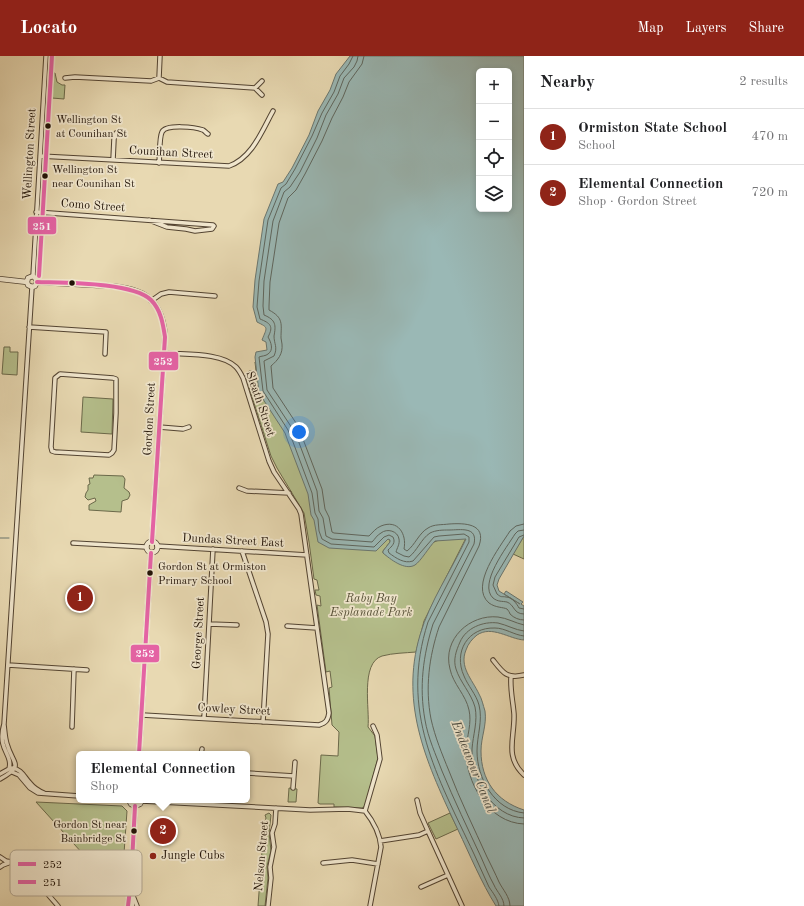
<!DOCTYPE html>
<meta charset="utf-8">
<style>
body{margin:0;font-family:"Old Standard TT",serif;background:#f6f6f6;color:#202124}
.controls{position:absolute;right:12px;top:12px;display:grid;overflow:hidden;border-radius:6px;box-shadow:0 2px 6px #0003}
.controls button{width:36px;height:36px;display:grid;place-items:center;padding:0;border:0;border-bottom:1px solid #e0e0e0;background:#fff;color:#202124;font:20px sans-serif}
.you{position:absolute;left:299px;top:376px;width:14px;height:14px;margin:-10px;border:3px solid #fff;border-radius:50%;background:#1a73e8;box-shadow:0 0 0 6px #1a73e833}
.badge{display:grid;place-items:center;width:26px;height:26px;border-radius:50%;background:#8f2418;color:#fff;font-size:13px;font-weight:700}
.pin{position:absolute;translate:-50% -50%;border:2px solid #fff;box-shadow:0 1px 4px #0006}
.popup{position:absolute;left:76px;top:695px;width:174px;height:52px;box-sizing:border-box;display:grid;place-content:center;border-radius:6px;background:#fff;filter:drop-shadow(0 1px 3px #0005);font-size:13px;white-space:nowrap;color:#757577}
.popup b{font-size:15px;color:#202124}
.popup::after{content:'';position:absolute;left:50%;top:100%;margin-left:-8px;border:8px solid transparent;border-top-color:#fff}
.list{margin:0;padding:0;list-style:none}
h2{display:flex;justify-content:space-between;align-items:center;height:52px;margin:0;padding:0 16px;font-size:17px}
h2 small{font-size:13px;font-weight:400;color:#757577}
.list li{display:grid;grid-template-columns:26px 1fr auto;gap:12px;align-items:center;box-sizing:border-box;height:56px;padding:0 16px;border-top:1px solid #e0e0e0}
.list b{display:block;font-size:15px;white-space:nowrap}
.list p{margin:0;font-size:13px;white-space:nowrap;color:#757577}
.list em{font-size:13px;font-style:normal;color:#757577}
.icon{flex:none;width:22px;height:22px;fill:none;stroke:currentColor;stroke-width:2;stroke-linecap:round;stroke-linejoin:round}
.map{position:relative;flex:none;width:524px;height:850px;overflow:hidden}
header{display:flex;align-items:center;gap:24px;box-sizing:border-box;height:56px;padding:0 20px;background:#8f2418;color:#fff}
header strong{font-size:19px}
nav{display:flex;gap:22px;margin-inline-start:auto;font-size:14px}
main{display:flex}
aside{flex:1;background:#fff}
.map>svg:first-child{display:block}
.green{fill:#b5bf8c;stroke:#6b694a}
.water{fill:#9ab8b5;stroke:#6a766f;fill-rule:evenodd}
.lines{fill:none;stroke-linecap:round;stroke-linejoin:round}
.shore{stroke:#5e665e;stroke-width:1}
.stream{stroke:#6a766f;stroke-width:1}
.minor-casing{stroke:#534432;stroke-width:5.5}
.tertiary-casing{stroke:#534432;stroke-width:6}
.minor{stroke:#f0e6cd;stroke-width:3.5}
.tertiary{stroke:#f0e6cd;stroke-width:4.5}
.bus-1-casing{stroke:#f0e6cd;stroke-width:7}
.bus-2-casing{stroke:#f0e6cd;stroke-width:7}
.bus-1{stroke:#e463a4;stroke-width:4}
.bus-2{stroke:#e463a4;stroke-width:4}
.bus-dot{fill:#211307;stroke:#f0e6cd;stroke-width:1.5}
.poi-dot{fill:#8f2418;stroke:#f0e6cd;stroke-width:1.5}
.labels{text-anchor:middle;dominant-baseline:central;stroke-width:3.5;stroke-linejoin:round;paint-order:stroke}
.bus-label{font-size:11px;fill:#211307;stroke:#f0e6cd;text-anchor:start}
.street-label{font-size:12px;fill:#211307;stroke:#f0e6cd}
.park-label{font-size:12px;font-style:italic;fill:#554f36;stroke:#f0e6cd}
.poi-label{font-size:12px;fill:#211307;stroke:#f0e6cd;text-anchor:start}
.water-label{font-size:13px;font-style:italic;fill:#4b4d44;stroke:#f0e6cd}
.key{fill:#f0e6cd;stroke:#b2a792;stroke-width:1}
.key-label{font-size:11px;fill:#211307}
.line-badge{stroke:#f0e6cd;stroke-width:1.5}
.badge-label{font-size:11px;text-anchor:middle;font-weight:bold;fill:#fff}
</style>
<header>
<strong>Locato</strong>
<nav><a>Map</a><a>Layers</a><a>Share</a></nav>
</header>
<main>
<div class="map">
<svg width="524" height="850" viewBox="0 0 524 850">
<rect width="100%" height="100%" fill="#e8d9b2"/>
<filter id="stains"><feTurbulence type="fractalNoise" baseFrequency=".005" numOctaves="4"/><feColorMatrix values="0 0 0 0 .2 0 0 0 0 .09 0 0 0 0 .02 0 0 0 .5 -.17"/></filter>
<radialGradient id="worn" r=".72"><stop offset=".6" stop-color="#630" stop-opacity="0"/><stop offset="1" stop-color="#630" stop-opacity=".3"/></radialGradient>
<path class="green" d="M 54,17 L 55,17 L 57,26 L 62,29 L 65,29 L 64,43 L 52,42 Z
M 4,291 L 10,291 L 10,296 L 18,296 L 17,319 L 2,318 Z
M 255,306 L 388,483 L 390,484 L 390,486 L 383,495 L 383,497 L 392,503 L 439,484 L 466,482 L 424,565 L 416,596 C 405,597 393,597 382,600 C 360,607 370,654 368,671 L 375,680 L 378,702 L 365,750 L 362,752 L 334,751 L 334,748 L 320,748 L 318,747 L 321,699 L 338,700 L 339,676 L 332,669 L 329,632 L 332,631 L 330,615 L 326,616 L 317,549 L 321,550 L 320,540 L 316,539 L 315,534 L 319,534 L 317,524 L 314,523 L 309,486 L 304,457 L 277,412 L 271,400 L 245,319 L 249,315 L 256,315 Z
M 83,341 L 113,343 L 112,378 L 81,376 Z
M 94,419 L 123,420 L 125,423 L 124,432 L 129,436 L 130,439 L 128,443 L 122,445 L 121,456 L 89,454 L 89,449 L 96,445 L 95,442 L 88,444 L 85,441 L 86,437 L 88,434 L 88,429 L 90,428 L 89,422 L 93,422 Z
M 524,480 L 524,503 L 513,498 Z
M 289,732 L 297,733 L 296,746 L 288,746 Z
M 36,746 L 122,750 L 127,755 L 121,840 Z
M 269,757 L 271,759 L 269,777 L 271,795 L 267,810 L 268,822 L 265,850 L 258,850 L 264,768 L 266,762 L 265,759 Z
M 450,757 L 458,773 L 436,783 L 428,767 Z"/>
<path class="water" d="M 350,0 L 524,0 L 524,480 L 499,523 L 497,529 L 499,535 L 520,548 L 504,538 L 506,535 L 523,546 L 521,548 L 524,550 L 524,584 C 509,583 492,569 477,579 C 472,583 468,588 466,594 C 459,611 472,623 479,638 C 482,643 483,649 485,655 C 487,669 481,681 481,695 C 481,724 496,745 524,754 L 524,850 L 496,850 C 481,826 470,799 458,774 C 428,710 399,650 420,579 C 430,545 451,515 466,483 L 435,485 C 429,491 421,505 415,509 C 405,515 390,503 383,497 L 383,495 L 390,486 L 390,484 L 388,483 L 376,495 L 329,492 L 318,486 L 314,464 L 311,459 L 308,438 L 289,388 L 285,377 L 259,337 L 255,301 L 256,296 L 267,294 L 266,286 L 262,284 C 267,271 269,272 257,266 L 253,251 L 255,224 L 264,163 L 278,128 L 283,126 L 292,112 L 309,79 L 318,55 L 330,34 L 336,18 ZM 479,15 L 509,15 L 509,153 L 479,153 Z"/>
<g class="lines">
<path class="shore" d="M 353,0 L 349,8 L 340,20 L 334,36 L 322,57 L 312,80 L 295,113 L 286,128 L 281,132 L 268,164 L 259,225 L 257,251 L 260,263 C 270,267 274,270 268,281 C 271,286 274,294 268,298 C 266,300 261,300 259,301 L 263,335 L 288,374 L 293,386 L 312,437 L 315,457 L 318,463 L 319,475 L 322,483 L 331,488 L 374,491 L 384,481 L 389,479 L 393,481 C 396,487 392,490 388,494 L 389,497 C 396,502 404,508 413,505 L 434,481 L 439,480 L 464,478 L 469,481 L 469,486 L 428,566 C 399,656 437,719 474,798 C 479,809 484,820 489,831 C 493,837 498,843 499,850
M 358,0 L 357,5 L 354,11 L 344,22 L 338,38 L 326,59 L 317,82 L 300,116 L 290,131 L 284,136 L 273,165 L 264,225 L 263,250 L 264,259 C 276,264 276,269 274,280 C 274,288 278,291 274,300 L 264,305 L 267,334 L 292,372 L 298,384 L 317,435 L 319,455 L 323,462 L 326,480 L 332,483 L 372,486 C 375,483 377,479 381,477 C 387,472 398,475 399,483 C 400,488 397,492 396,496 L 404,500 L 409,501 C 417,495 421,483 430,477 C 436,474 443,474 449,474 C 460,474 478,470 474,488 L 433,568 C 423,600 419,631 425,664 C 428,682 436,699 442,715 C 454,744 468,773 481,801 C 485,810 489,820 494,829 C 497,836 504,842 504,850
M 364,0 L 362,8 L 349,26 L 343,41 L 332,62 L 322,85 L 305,118 L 296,134 L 288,142 L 279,167 L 270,226 L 269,250 L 269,254 C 284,262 281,268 281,282 C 281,284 282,286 282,288 C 283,298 278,304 271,310 L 273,332 L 298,370 L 322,433 L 325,453 L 329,461 L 332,476 L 334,477 L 369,480 C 373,476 376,472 381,470 C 398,463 407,478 404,493 L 407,495 C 415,489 419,477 428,472 C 434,468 442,469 449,468 C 464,467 487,467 479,490 L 439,571 C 429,601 425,632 431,663 C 435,681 442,698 449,715 C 460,744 474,772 487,801 C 491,809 495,817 499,826 C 503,834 510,841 510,850
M 524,468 L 516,470 L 510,475 C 500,491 469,530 489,547 C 496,552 503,551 507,553 C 508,554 510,557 510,558 C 514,562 519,564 524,564
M 524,474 L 518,475 L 515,478 C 507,491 478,528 493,542 C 498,546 502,545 507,546 C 515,549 513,558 524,558
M 524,479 L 519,481 L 495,521 L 493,529 L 497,538 C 502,542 501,540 506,541 C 512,541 517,548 519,552 L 524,553
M 524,569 C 515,567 507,562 498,561 C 470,558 442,583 450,613 C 453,628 466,639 469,654 C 472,667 467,680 466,693 C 465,725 488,767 524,768
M 524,575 C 515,574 507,569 498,567 C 483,565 466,572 460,586 C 456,595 453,604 456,613 C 460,626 471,637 475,651 C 478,665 473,679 472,693 C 471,723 492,761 524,762
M 524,580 C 514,579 505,572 495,572 C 468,571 453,596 464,620 C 468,630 476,638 479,649 C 483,665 477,679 477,695 C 477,722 494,754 524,757"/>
<path class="stream" d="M 0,482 L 9,482"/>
<g class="minor-casing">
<path id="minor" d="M 160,0 L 159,22 L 167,26 L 255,32
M 65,22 L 75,21 L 151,25 L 159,22
M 262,25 L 255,32 L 262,39
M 40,100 L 229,110 C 252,102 262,75 273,55
M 113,104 L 114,83 L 116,77
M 159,107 C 160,99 159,82 162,76 C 166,68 195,71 203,74 C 205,75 206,77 208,78
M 36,156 L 213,169 L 214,170 L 212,173 L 195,175 L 186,173 L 167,171 L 149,164
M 33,220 L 46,0
M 151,245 L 161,238 L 169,236 L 215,240
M 29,271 L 106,276 L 105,298
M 60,318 L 113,322 L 116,323 L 116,357 L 114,394 L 112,397 L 109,399 L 55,396 L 52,395 L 51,391 L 55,322 Z
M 159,371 L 183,373 L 189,371
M 239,432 L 247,435 L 289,437
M 73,487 L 146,491
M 157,490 L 307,499
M 242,495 L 266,566 L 268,578 L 263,666
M 209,568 L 237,569
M 287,570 L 317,572
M 493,604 C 503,617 507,623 524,619
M 8,609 L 87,614
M 511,621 C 510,634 513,645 514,658 C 515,682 504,700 524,719
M 142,659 L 319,669 C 326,667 328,664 329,657 L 301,458 L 299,453 L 274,416 L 269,405 L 243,322 C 241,318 239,314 236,311 C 221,296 185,299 164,297
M 204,662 L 213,493
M 72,671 L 74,613
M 201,698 L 202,693
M 10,712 L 12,716 L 19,719 L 30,732 L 38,737 L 79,740
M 12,712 C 22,713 24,721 30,727 C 34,732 39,735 44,737
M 247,717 L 294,720
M 0,718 L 9,713 C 12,703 5,697 3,688 C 1,681 2,675 4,668 L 32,231
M 0,723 C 25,709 13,709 7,688 C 5,682 5,676 4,669
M 293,732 L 295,706
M 417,744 L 420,757 L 428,775
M 142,745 L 310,754 L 348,753 L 365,755
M 365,755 C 373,765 380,779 381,791 L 370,850
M 365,755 L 380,703 L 377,679 L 373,670
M 380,785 L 419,779 L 428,775 L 462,850
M 0,801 L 6,805 L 17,807 L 25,812 L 58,850
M 323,807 L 352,804 L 378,808
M 0,811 L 3,809 L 11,806
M 421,831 L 448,819
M 133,840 L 137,850
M 268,850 L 271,822 L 270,811 L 274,791 L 272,777 L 275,768 L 276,752"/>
</g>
<g class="tertiary-casing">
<path id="tertiary" d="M 0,223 L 27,226
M 27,226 L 28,222 L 33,220 L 36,223 L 37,226
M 27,226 L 28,229 L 32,231 L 35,230 L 37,226
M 37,226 C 56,227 74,228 93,229 C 132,231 162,233 165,281 L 152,486
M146.5 491a5.5 5.5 0 1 1 11 0a5.5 5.5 0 1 1-11 0Z
M 139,698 L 151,497
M 129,744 L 131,748 L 135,750 L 140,748 L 142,744
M 128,850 L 131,825 L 135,750
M 132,850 L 132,834"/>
</g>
<use href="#minor" class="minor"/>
<use href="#tertiary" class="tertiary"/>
<g class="bus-1-casing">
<path id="bus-1" d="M 37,226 C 64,227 132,226 151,244 C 161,254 163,268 165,281 L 152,486
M 139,698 L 151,497
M 128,850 L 131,825 L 135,750"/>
</g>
<g class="bus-2-casing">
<path id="bus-2" d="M 39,220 L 52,0"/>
</g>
<use href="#bus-1" class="bus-1"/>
<use href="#bus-2" class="bus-2"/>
</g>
<g class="bus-dot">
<circle cx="48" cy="70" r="3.5"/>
<circle cx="45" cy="120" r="3.5"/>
<circle cx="72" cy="227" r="3.5"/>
<circle cx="150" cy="517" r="3.5"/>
<circle cx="134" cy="775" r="3.5"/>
</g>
<circle class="poi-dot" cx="153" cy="800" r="4"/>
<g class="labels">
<g class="bus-label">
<text x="56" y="64">Wellington St<tspan x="56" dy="14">at Counihan St</tspan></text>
<text x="52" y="114">Wellington St<tspan x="52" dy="14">near Counihan St</tspan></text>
<text x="158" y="511">Gordon St at Ormiston<tspan x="158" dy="14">Primary School</tspan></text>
<text x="126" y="769" text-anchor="end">Gordon St near<tspan x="126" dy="14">Bainbridge St</tspan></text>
</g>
<g class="street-label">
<text transform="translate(171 97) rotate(3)">Counihan Street</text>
<text transform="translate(30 98) rotate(-87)">Wellington Street</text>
<text transform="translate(93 150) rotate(4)">Como Street</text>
<text transform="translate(260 348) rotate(71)">Sleath Street</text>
<text transform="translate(150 363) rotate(-87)">Gordon Street</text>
<text transform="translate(233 485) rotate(3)">Dundas Street East</text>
<text transform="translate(199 577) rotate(-87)">George Street</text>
<text transform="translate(234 654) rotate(3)">Cowley Street</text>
<text transform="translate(262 800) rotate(-85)">Nelson Street</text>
</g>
<g class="park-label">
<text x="371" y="543">Raby Bay<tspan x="371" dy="14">Esplanade Park</tspan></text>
</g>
<g class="poi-label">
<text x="161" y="800">Jungle Cubs</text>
</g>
<g class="water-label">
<text transform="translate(473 711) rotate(68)">Endeavour Canal</text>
</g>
</g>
<rect x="10" y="794" width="132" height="46" rx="6" class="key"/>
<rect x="18" y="806" width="18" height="4" fill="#e463a4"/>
<rect x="18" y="824" width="18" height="4" fill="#e463a4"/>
<g class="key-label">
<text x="43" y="812">252</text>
<text x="43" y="830">251</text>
</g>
<g class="line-badge">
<rect x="27" y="160" width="30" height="19" rx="4" fill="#e463a4"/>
<rect x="148" y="295" width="31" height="20" rx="4" fill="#e463a4"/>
<rect x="130" y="588" width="30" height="19" rx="4" fill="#e463a4"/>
</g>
<g class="badge-label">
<text x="42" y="174">251</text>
<text x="163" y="309">252</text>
<text x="145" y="601">252</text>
</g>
<rect width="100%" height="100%" filter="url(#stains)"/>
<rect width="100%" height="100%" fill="url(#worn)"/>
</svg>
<div class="controls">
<button>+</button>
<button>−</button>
<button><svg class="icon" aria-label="locate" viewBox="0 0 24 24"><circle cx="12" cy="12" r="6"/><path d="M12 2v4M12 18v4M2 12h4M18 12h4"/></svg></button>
<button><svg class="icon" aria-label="layers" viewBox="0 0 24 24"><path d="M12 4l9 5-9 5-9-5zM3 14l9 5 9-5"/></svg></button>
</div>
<div class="you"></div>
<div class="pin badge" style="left:80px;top:542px">1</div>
<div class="pin badge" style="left:163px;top:775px">2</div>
<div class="popup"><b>Elemental Connection</b>Shop</div>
</div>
<aside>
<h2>Nearby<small>2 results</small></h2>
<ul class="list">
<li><span class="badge">1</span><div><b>Ormiston State School</b><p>School</p></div><em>470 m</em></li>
<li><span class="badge">2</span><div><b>Elemental Connection</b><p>Shop · Gordon Street</p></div><em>720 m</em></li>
</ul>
</aside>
</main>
